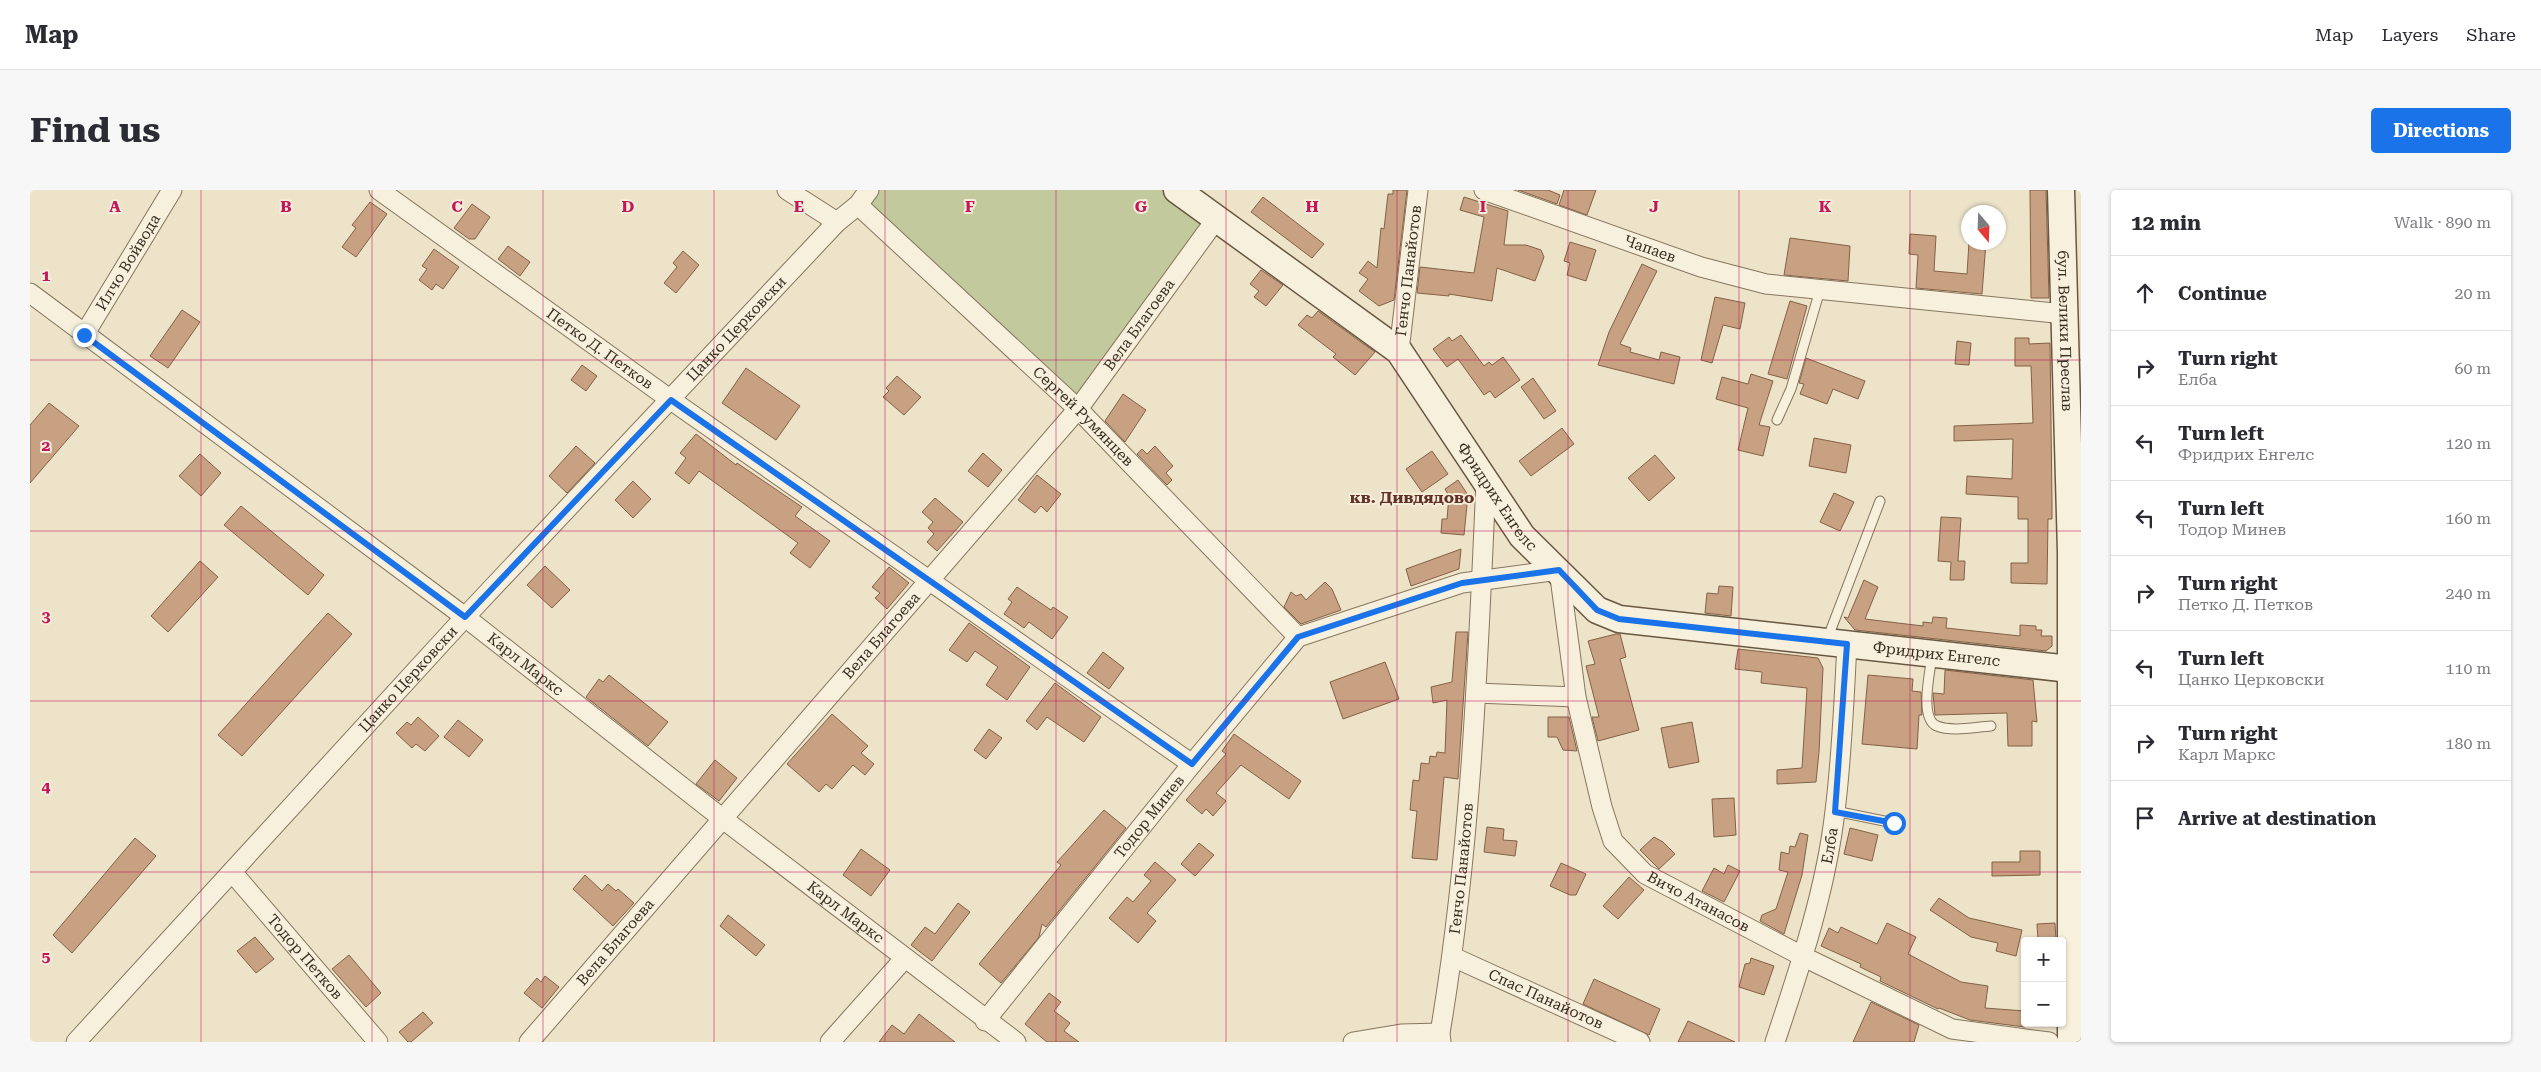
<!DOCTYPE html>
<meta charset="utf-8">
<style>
body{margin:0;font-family:"Roboto Serif",serif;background:#f7f7f7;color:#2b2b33}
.controls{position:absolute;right:15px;bottom:15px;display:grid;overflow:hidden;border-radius:5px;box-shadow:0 1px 4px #0004}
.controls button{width:45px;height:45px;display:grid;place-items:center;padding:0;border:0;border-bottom:1px solid #e1e1e2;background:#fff;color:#2b2b33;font:25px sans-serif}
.compass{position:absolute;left:1931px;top:15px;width:45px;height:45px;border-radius:50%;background:#fff;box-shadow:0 1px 4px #0004;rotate:161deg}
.stop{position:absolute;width:15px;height:15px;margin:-11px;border:4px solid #1a73e8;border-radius:50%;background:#fff}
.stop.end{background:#1a73e8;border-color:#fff;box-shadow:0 1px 5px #0008}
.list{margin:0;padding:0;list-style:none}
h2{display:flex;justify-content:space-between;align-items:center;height:65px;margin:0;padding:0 20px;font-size:21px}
h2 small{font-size:16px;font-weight:400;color:#7c7c81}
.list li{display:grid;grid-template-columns:32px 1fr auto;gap:15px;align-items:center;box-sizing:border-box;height:75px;padding:0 20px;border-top:1px solid #e1e1e2}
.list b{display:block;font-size:19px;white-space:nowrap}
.list p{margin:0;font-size:16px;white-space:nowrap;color:#7c7c81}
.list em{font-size:16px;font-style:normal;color:#7c7c81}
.icon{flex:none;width:28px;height:28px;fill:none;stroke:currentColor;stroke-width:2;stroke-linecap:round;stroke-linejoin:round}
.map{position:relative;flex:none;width:2051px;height:852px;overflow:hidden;border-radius:5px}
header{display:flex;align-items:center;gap:30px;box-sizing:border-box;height:70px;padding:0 25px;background:#fff;border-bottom:1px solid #e1e1e2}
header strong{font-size:24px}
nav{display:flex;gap:28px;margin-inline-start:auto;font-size:18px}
.intro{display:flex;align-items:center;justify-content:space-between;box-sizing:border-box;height:120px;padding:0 30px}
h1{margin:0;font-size:35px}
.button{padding:12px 22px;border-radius:5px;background:#1a73e8;color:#fff;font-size:18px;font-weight:700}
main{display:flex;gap:30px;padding:0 30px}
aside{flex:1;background:#fff;border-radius:5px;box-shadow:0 1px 4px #0004}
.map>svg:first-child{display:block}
.green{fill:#c2c99d}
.building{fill:#c7a181;stroke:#846146}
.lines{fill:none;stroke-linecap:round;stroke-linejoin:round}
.lane-casing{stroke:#87765f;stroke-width:11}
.street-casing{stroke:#87765f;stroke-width:21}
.secondary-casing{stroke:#695742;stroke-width:29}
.lane{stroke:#f7f0dc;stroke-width:9}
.street{stroke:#f7f0dc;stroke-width:19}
.secondary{stroke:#f7f0dc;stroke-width:26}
.route{stroke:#1a73e8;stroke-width:6}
.grid{fill:none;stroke:#c2185b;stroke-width:1;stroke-opacity:0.55}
.labels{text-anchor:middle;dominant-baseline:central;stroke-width:4;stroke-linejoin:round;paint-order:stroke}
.street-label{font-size:15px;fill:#382d21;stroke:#f4edd8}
.neighbourhood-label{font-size:16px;font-weight:bold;fill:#623324;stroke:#f4edd8}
.grid-label{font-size:16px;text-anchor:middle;font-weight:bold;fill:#c2185b;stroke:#f4edd8;stroke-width:4;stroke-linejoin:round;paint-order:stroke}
</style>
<header>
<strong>Map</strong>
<nav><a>Map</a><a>Layers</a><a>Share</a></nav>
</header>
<div class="intro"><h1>Find us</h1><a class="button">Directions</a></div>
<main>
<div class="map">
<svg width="2051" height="852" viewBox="0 0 2051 852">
<rect width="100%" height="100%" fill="#ece3c9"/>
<path class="green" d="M 837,0 L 1147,0 L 1187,28 L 1048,219 L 828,15 Z"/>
<path class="building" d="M 1363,0 L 1377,0 L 1364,110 L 1349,116 L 1329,101 L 1338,89 L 1329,83 L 1338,71 L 1347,78 L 1351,38 L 1354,39 L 1358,4 L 1363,4 Z
M 1488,0 L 1518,0 L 1530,5 L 1527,14 Z
M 1534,0 L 1566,0 L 1557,25 L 1529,15 Z
M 2000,0 L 2016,0 L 2019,108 L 2001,108 Z
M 1233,7 L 1294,54 L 1282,68 L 1221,22 Z
M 1434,7 L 1478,21 L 1474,55 L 1496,55 L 1511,60 L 1514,67 L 1505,91 L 1467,78 L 1462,111 L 1419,104 L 1419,106 L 1387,103 L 1390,77 L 1444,83 L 1454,27 L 1430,20 Z
M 340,12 L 357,24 L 326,67 L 312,57 L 326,38 L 322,35 Z
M 442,14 L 460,27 L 445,49 L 439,49 L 424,38 Z
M 1880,44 L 1906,46 L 1904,81 L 1937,84 L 1939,52 L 1956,52 L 1952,104 L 1886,98 L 1888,65 L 1879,64 Z
M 1760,48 L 1820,56 L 1818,91 L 1754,85 Z
M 1540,52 L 1566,60 L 1556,91 L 1537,85 L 1540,73 L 1534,71 Z
M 478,56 L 500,72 L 490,86 L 468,69 Z
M 404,59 L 429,77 L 413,99 L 406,94 L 402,100 L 389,90 L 397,79 L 392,76 Z
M 653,61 L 669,75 L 646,103 L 634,93 L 647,77 L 643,73 Z
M 1612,74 L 1627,81 L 1590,154 L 1601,158 L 1600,162 L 1629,170 L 1631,162 L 1650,167 L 1644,194 L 1568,175 L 1579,142 Z
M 1231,80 L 1253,95 L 1236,116 L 1224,107 L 1229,101 L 1220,94 Z
M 1685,107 L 1715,113 L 1710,139 L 1693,135 L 1682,173 L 1671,170 Z
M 1760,111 L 1777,116 L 1757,189 L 1738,184 Z
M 152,120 L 170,132 L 138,178 L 120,166 Z
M 1288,121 L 1345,162 L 1325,185 L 1303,167 L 1306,164 L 1268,135 L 1277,125 L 1282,128 Z
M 1431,145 L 1454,176 L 1459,172 L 1462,175 L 1473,167 L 1490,190 L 1465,208 L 1460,201 L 1454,205 L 1428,169 L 1417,177 L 1403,159 L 1419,147 L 1422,151 Z
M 1985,148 L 1999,148 L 1999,154 L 2020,153 L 2022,313 L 2022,329 L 2018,329 L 2017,394 L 1981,393 L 1981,373 L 1998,373 L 1998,329 L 1988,329 L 1988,307 L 1936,304 L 1937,286 L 1982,289 L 1983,249 L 1924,251 L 1924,236 L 2003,233 L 2001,176 L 1985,176 Z
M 1927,151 L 1941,153 L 1939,175 L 1925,174 Z
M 1776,168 L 1835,191 L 1828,209 L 1803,199 L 1797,214 L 1770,204 L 1774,194 L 1769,193 Z
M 552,175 L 567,186 L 556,201 L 541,190 Z
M 716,178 L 770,216 L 746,250 L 692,213 Z
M 1721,184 L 1743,191 L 1729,235 L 1740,237 L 1733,266 L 1708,260 L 1718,218 L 1686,209 L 1692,187 L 1718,194 Z
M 867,186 L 891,207 L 874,225 L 853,207 L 859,201 L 856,198 Z
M 1503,188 L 1526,221 L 1514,229 L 1491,197 Z
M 1093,204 L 1116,220 L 1095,252 L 1075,231 Z
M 19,213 L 49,236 L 0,293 L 0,235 Z
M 1532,238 L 1544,254 L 1501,286 L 1489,271 Z
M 666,244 L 706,275 L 707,273 L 772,317 L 765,326 L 800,351 L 780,378 L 760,363 L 768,353 L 669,281 L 659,294 L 645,283 L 656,268 L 650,263 Z
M 1784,248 L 1821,255 L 1816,283 L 1779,276 Z
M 546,256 L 565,273 L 537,303 L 519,286 Z
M 1125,256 L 1143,276 L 1136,283 L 1142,290 L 1137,295 L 1107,264 L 1112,259 L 1117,264 Z
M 1402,261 L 1418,284 L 1392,302 L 1376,279 Z
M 953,263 L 972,280 L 958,297 L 938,281 Z
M 170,264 L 191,283 L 171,306 L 149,286 Z
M 1625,265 L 1645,288 L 1619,311 L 1598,288 Z
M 1007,285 L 1031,304 L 1017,322 L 1011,316 L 1005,323 L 988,310 Z
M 1428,290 L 1438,305 L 1434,345 L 1411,343 L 1412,329 L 1417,329 L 1419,306 L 1415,299 Z
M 603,291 L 621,309 L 603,328 L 585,310 Z
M 1804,303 L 1824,312 L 1810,341 L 1790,332 Z
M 905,308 L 933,332 L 907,361 L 897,352 L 904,344 L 898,338 L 903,332 L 892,322 Z
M 211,316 L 294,385 L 278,405 L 194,335 Z
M 1911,327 L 1931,328 L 1928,371 L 1935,371 L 1934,390 L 1920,390 L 1921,372 L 1908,371 Z
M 1431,359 L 1429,379 L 1381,396 L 1376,379 Z
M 170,371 L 188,387 L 138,442 L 121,426 Z
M 515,376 L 540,400 L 522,418 L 497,395 Z
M 859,377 L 879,393 L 857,419 L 845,408 L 850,403 L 842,397 Z
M 1834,390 L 1848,397 L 1835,429 L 1893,436 L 1893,432 L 1902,433 L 1903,427 L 1917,428 L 1916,438 L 1990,446 L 1990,435 L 2006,436 L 2006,440 L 2012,440 L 2011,446 L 2022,446 L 2022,456 L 2016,461 L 1825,440 L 1814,427 L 1818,428 Z
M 1295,392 L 1302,399 L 1311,420 L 1271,434 L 1254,417 L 1261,402 L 1266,406 L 1271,404 L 1276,410 Z
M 1689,396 L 1703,397 L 1701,426 L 1675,423 L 1677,403 L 1688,404 Z
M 987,397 L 1021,420 L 1023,417 L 1038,427 L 1022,449 L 999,432 L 994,438 L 974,424 L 982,412 L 978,409 Z
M 298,423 L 322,444 L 212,566 L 188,545 Z
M 939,433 L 1000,477 L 977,510 L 956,495 L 968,477 L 945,461 L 937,472 L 919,460 Z
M 1426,442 L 1438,442 L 1428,589 L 1414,587 L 1407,670 L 1382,668 L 1387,621 L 1380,620 L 1383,590 L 1389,591 L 1391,573 L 1399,574 L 1400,566 L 1406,567 L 1407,562 L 1415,563 L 1417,510 L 1403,513 L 1401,497 L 1422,492 Z
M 1586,444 L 1590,444 L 1596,467 L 1590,469 L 1609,540 L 1568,551 L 1562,527 L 1569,527 L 1556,476 L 1565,474 L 1558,451 Z
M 1708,459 L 1788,468 L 1793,478 L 1789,562 L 1786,592 L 1747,594 L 1747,580 L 1772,578 L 1777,498 L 1731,493 L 1732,482 L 1705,479 Z
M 1073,462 L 1094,478 L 1079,499 L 1057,483 Z
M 1355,472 L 1369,509 L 1313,529 L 1300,492 Z
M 1915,480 L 2003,490 L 2007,532 L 2002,531 L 2002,556 L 1978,556 L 1977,523 L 1905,525 L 1903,503 L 1914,504 Z
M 579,485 L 638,532 L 618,556 L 556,507 L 569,489 L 573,492 Z
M 1838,485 L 1883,489 L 1882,501 L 1891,502 L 1892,525 L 1889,525 L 1887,559 L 1832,554 Z
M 1025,493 L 1071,527 L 1054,552 L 1017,527 L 1007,540 L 996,531 Z
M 802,524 L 838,556 L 831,563 L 844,574 L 835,585 L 823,575 L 802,599 L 796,594 L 789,602 L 757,574 Z
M 388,527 L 409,546 L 395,561 L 386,554 L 382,558 L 366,543 L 377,532 L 381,535 Z
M 1518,527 L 1539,527 L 1547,561 L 1533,560 L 1527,547 L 1518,547 Z
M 428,530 L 453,550 L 439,567 L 414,547 Z
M 1662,532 L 1669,572 L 1639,578 L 1631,538 Z
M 959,539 L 972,548 L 956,569 L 944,560 Z
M 1204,544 L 1271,591 L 1259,609 L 1211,575 L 1186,603 L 1196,611 L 1183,626 L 1176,619 L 1172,624 L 1156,610 L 1196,564 L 1192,561 Z
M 685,570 L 707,588 L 689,611 L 666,594 Z
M 1704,608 L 1706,645 L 1684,647 L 1682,609 Z
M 1074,620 L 1096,638 L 1016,737 L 1012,734 L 1009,747 L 971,793 L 949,774 L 1031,675 L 1027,672 Z
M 1457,637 L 1474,639 L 1473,650 L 1487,651 L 1485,666 L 1454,662 Z
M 1820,638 L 1848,645 L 1842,671 L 1814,664 Z
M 1770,643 L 1778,645 L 1772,685 L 1754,744 L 1730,731 L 1732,725 L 1746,719 L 1758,682 L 1749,680 L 1751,662 L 1759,664 L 1760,656 L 1765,657 Z
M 1624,647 L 1633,652 L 1645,664 L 1629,679 L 1610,660 Z
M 105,648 L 126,666 L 42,763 L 23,745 Z
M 1169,653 L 1184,665 L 1165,686 L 1151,674 Z
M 831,659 L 860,680 L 841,706 L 813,685 Z
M 1990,661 L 2010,661 L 2010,685 L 1962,686 L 1962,672 L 1990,672 Z
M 1125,672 L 1146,690 L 1117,723 L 1126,731 L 1108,753 L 1079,728 L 1097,707 L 1103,712 L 1121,691 L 1114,685 Z
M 1531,673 L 1556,684 L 1546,705 L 1540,705 L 1520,696 Z
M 1698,675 L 1710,681 L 1694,712 L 1672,701 L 1684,678 L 1694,684 Z
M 555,685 L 572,701 L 578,694 L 586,701 L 588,699 L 604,713 L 583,736 L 543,699 Z
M 1599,687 L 1614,700 L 1588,729 L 1573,716 Z
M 1909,708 L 1939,728 L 1992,740 L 1986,766 L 1966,761 L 1968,753 L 1941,747 L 1900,720 Z
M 928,713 L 940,722 L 902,771 L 881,755 L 895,737 L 905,744 Z
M 698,725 L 735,755 L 726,766 L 690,736 Z
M 1857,733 L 1886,747 L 1878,764 L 1931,792 L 1958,796 L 1955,818 L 1995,821 L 1995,837 L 1940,830 L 1909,818 L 1908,819 L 1850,791 L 1851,787 L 1830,777 L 1831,774 L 1791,756 L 1799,738 L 1808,743 L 1811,737 L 1847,754 Z
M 2025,733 L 2026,751 L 2008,751 L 2007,734 Z
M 225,747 L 244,769 L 226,783 L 207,761 Z
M 319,765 L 351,803 L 336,817 L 302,779 Z
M 1721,768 L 1744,776 L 1734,805 L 1709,797 L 1715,774 L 1720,773 Z
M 515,786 L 529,797 L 512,818 L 494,803 L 507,788 L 511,792 Z
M 1564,789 L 1630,819 L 1619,845 L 1553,814 Z
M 1019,803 L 1031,812 L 1024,821 L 1040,833 L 1034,841 L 1049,852 L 1017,852 L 995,834 Z
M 1841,812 L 1889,835 L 1884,852 L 1823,852 Z
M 393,822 L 403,833 L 381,852 L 378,852 L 369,842 Z
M 889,824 L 925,852 L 849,852 L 862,835 L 874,844 Z
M 1658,831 L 1705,852 L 1648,852 Z"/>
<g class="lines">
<g class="lane-casing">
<path id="lane" d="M 1747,230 L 1761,199 L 1790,100
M 1799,449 L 1800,442 L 1850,311
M 1902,466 C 1900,482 1889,529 1907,536 C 1922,542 1945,537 1961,536
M 1805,621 L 1864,633"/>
</g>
<g class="street-casing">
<g id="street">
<path id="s1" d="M 349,0 L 641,210 L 1162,574"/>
<path d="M 757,0 L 807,32"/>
<path id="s2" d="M 1454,0 L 1671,77 L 1736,94 L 2035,124"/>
<path id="s3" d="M 828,15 L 1048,219 L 1268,447"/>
<path id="s4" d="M 0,103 L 435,427 L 693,629 L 986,852"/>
<path id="s5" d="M 54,145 L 142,0"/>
<path id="s6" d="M 1369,161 L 1388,0"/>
<path d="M 1446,503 L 1546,507"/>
<path id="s7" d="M 202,682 L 348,852"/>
<path id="s8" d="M 1423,767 L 1610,852"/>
<path id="s9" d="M 955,831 L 1162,574 L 1268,447 L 1432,393 L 1529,380 L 1546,507 L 1572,617 L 1583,651 L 1615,684 L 1774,767 L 1922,839 L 2019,852"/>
<path id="s10" d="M 46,852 L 435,427 L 807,32 L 828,15 L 839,0"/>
<path id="s11" d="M 499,852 L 1048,219 L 1187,28"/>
<path d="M 800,852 L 874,769"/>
<path d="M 1323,852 L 1371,844 L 1410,843"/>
<path id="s12" d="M 1411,852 L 1410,843 C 1441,660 1448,474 1456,290"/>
<path id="s13" d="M 1745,852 C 1770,777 1796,700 1805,621 C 1812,566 1814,509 1817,454"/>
</g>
</g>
<g class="secondary-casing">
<g id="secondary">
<path id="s14" d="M 1147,0 L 1369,161 L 1492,346 L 1567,420 L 1589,429 L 2040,479"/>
<path id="s15" d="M 2031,0 L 2041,362 L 2041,852"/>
</g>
</g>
<use href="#lane" class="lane"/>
<use href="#street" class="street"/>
<use href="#secondary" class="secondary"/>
</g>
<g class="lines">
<path class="route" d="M 54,145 L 435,427 L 641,210 L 1162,574 L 1268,447 L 1432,393 L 1529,380 L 1567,420 L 1589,429 L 1817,454 L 1805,622 L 1864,633"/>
</g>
<path class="grid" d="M 171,0 L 171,852M 342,0 L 342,852M 513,0 L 513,852M 684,0 L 684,852M 855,0 L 855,852M 1026,0 L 1026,852M 1196,0 L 1196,852M 1367,0 L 1367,852M 1538,0 L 1538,852M 1709,0 L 1709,852M 1880,0 L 1880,852M 0,170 L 2051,170M 0,341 L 2051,341M 0,511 L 2051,511M 0,682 L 2051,682"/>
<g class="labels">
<g class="street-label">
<text stroke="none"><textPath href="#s2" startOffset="176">Чапаев</textPath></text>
<text stroke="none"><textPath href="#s5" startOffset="85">Илчо Войвода</textPath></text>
<text stroke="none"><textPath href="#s6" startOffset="81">Генчо Панайотов</textPath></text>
<text stroke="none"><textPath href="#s11" startOffset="942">Вела Благоева</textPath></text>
<text stroke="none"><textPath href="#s10" startOffset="972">Цанко Церковски</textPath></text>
<text stroke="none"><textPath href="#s15" startOffset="141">бул. Велики Преслав</textPath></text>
<text stroke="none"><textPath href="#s1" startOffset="272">Петко Д. Петков</textPath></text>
<text stroke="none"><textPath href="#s3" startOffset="309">Сергей Румянцев</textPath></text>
<text stroke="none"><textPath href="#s14" startOffset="450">Фридрих Енгелс</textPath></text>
<text stroke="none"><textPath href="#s11" startOffset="538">Вела Благоева</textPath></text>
<text stroke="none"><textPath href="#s14" startOffset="945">Фридрих Енгелс</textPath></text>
<text stroke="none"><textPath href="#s4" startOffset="619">Карл Маркс</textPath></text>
<text stroke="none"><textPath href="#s10" startOffset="492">Цанко Церковски</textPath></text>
<text stroke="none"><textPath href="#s9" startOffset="262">Тодор Минев</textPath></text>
<text stroke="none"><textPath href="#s13" startOffset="204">Елба</textPath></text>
<text stroke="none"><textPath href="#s12" startOffset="175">Генчо Панайотов</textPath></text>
<text stroke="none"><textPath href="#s9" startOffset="1149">Вичо Атанасов</textPath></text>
<text stroke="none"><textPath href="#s4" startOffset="1024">Карл Маркс</textPath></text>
<text stroke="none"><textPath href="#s11" startOffset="132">Вела Благоева</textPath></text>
<text stroke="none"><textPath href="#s7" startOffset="112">Тодор Петков</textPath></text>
<text stroke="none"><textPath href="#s8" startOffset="102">Спас Панайотов</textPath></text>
</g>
<g class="neighbourhood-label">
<text x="1382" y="307">кв. Дивдядово</text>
</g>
</g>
<g class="grid-label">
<text x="85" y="22">A</text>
<text x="256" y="22">B</text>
<text x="427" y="22">C</text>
<text x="598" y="22">D</text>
<text x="769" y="22">E</text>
<text x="940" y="22">F</text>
<text x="1111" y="22">G</text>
<text x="1282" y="22">H</text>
<text x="1453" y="22">I</text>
<text x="1624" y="22">J</text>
<text x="1795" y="22">K</text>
<text x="16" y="91">1</text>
<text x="16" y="261">2</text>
<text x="16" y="432">3</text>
<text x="16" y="602">4</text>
<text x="16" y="772">5</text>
</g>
</svg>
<div class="controls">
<button>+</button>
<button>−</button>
</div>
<svg class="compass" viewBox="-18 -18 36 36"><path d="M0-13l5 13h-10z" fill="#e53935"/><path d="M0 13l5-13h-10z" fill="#7c7c81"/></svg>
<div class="stop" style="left:1864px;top:633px"></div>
<div class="stop end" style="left:54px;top:145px"></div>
</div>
<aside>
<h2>12 min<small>Walk · 890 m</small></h2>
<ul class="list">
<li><svg class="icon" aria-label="ahead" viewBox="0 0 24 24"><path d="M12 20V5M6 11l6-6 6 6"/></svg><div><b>Continue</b></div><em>20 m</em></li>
<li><svg class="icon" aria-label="right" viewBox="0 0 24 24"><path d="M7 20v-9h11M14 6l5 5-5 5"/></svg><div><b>Turn right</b><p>Елба</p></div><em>60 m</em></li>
<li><svg class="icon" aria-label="left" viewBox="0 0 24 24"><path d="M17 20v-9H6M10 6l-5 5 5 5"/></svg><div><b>Turn left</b><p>Фридрих Енгелс</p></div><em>120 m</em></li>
<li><svg class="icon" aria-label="left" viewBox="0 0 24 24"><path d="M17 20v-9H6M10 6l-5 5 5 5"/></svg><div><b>Turn left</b><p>Тодор Минев</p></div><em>160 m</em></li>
<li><svg class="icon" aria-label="right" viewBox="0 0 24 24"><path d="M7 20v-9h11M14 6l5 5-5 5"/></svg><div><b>Turn right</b><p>Петко Д. Петков</p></div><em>240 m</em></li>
<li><svg class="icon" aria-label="left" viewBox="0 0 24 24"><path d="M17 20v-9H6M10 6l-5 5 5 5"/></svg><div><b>Turn left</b><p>Цанко Церковски</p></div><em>110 m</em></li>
<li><svg class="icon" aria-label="right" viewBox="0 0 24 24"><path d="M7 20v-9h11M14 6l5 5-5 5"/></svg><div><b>Turn right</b><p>Карл Маркс</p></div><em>180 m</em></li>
<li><svg class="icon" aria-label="arrive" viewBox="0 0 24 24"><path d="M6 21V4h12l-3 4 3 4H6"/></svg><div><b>Arrive at destination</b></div></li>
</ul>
</aside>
</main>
